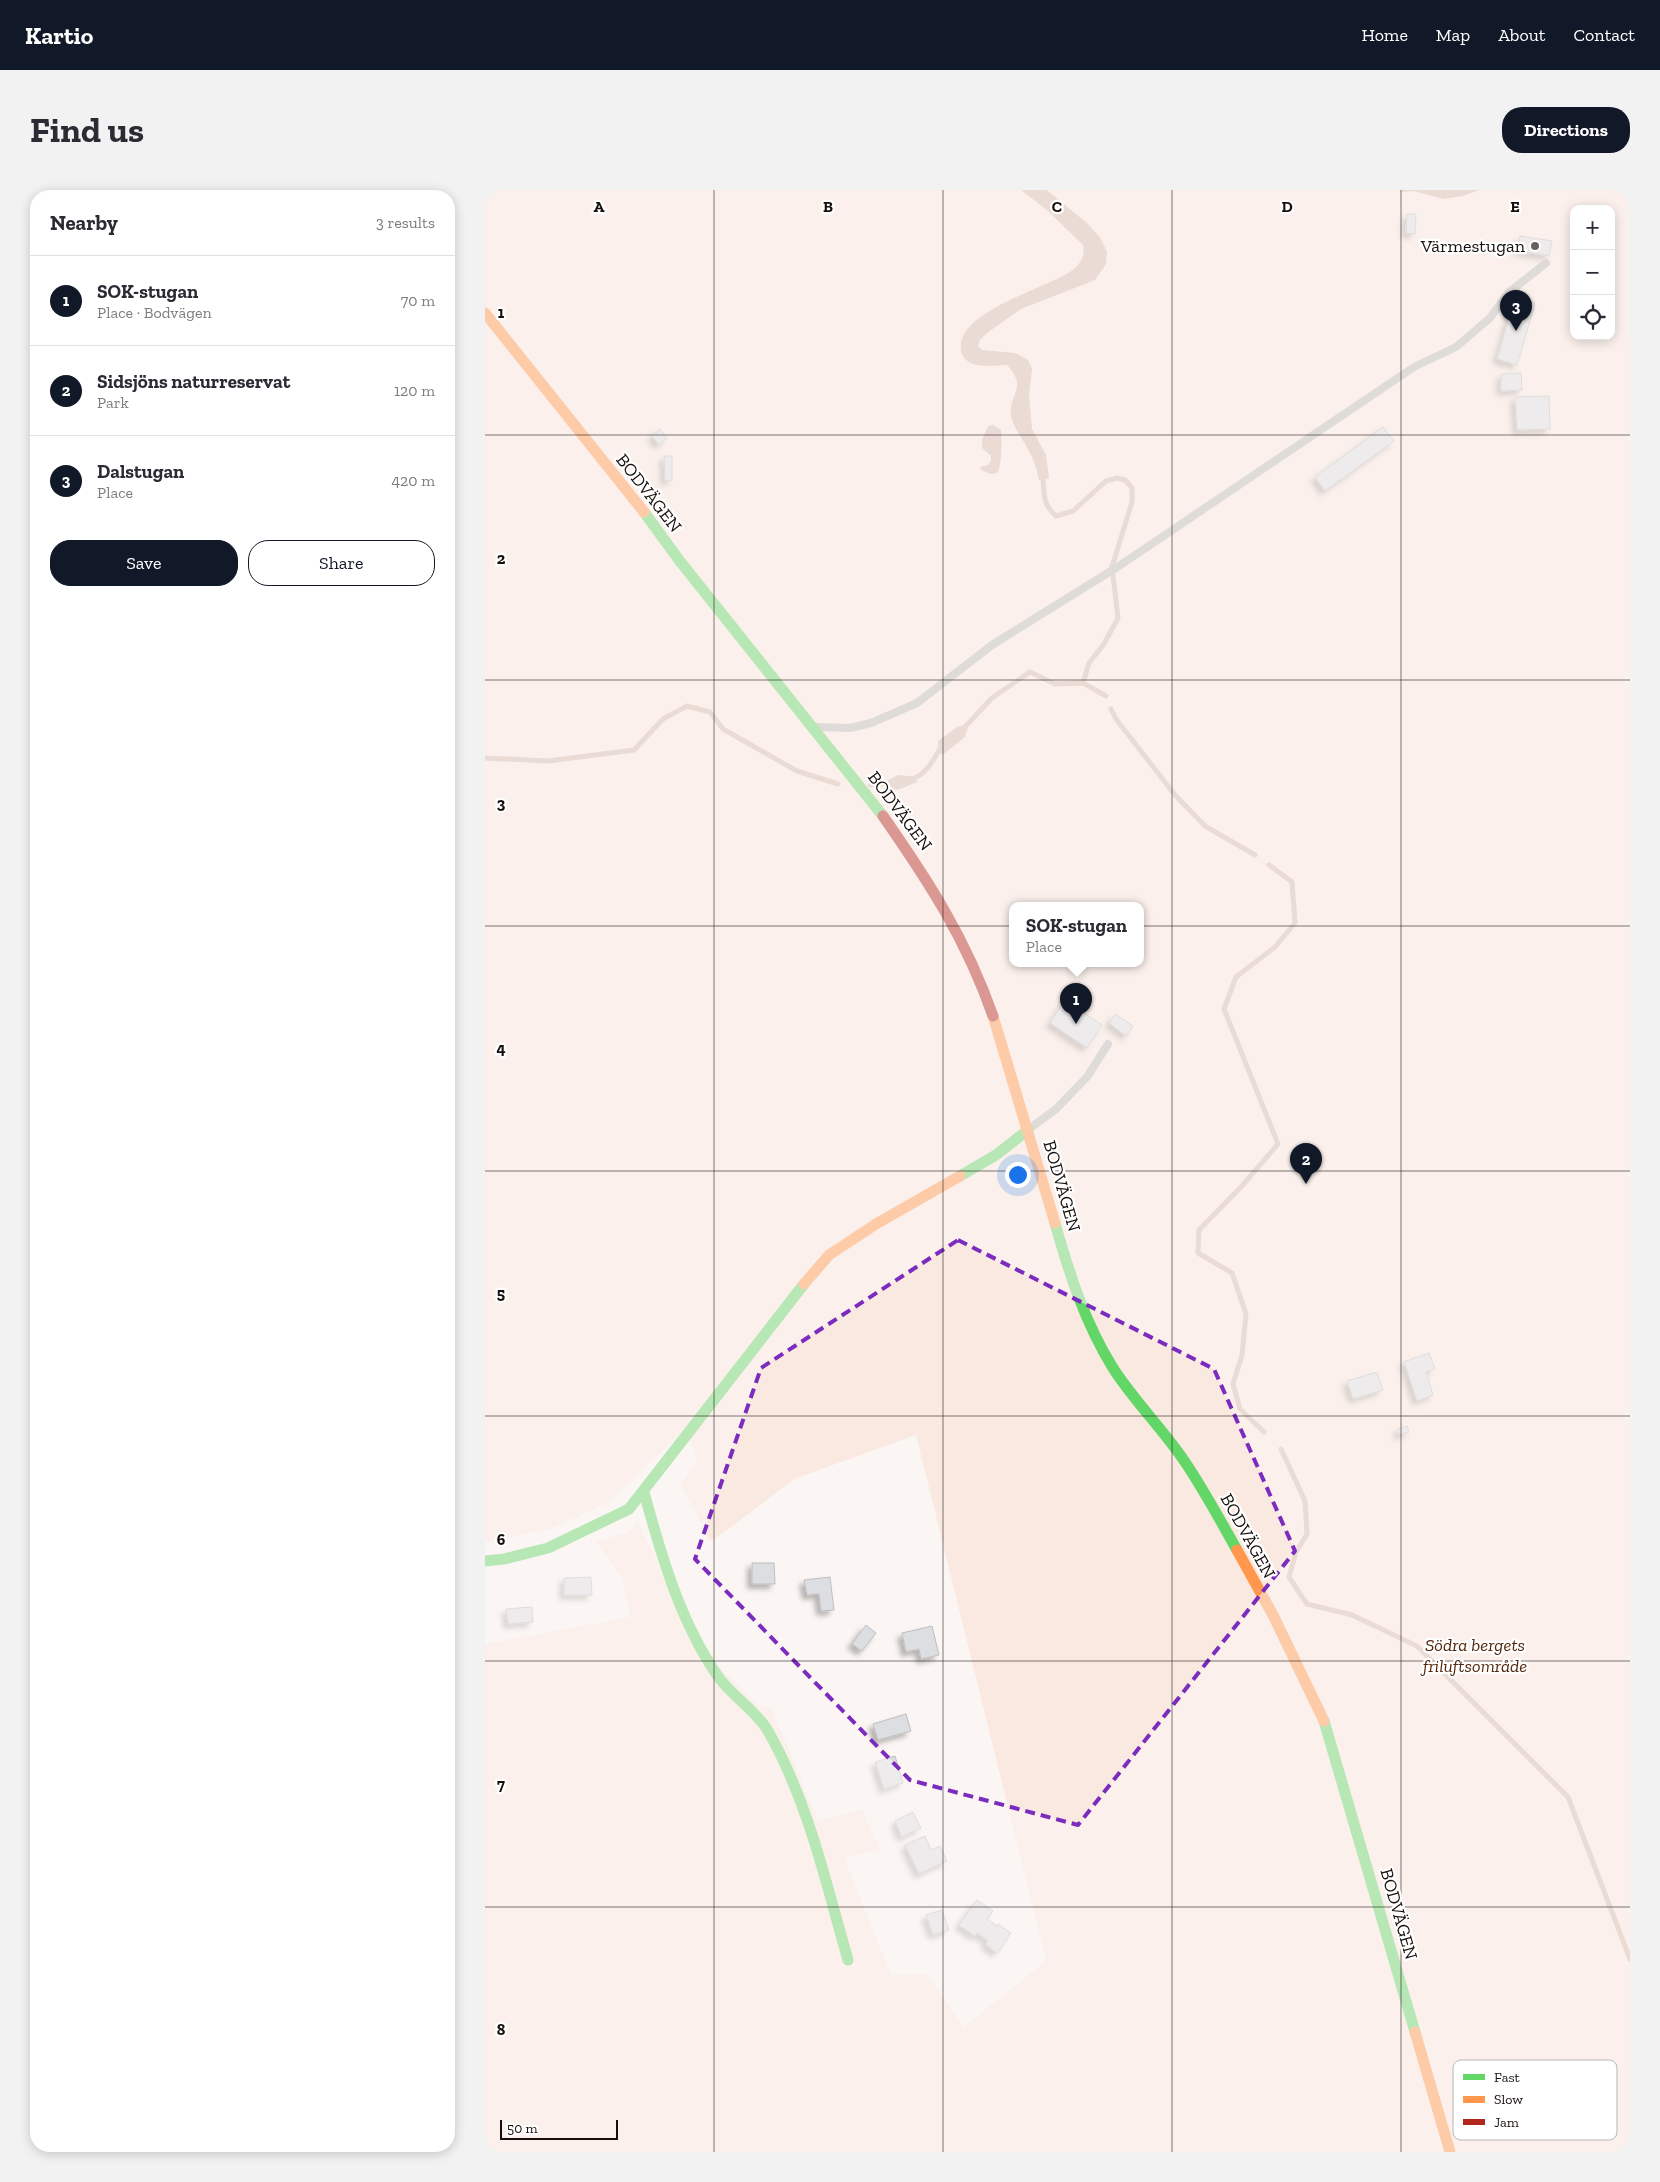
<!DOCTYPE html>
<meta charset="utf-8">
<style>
body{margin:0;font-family:"Zilla Slab",serif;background:#f2f2f3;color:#2b2b33}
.controls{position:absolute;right:15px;top:15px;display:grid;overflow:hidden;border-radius:10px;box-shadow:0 2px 12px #0003}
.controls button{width:45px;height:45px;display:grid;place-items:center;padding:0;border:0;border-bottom:1px solid #e1e1e2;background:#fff;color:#2b2b33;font:25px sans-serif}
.scale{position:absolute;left:15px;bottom:12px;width:118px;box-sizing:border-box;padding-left:5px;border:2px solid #170f0c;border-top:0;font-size:14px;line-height:18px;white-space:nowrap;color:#170f0c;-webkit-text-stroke:4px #fff;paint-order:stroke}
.you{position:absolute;left:532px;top:984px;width:18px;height:18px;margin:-12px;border:4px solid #fff;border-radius:50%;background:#1a73e8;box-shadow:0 0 0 8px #1a73e833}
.badge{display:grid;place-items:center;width:32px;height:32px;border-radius:50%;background:#111827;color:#fff;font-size:16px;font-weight:700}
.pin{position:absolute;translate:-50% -41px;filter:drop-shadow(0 1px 2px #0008)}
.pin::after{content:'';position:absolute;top:26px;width:18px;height:15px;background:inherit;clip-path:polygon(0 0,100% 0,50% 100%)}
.popup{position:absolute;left:524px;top:712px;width:135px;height:65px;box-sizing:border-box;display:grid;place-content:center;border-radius:10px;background:#fff;filter:drop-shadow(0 1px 4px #0005);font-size:16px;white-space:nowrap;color:#7c7c81}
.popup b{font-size:19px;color:#2b2b33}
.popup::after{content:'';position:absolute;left:50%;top:100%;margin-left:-10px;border:10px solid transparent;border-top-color:#fff}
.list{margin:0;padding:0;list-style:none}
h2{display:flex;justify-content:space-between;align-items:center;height:65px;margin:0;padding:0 20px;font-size:21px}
h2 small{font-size:16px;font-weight:400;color:#7c7c81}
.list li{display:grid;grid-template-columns:32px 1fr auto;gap:15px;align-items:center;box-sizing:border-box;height:90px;padding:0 20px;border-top:1px solid #e1e1e2}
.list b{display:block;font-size:19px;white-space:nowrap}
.list p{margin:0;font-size:16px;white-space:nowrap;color:#7c7c81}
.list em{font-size:16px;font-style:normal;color:#7c7c81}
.actions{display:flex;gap:10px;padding:15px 20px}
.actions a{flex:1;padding:11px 0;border:1px solid #111827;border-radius:20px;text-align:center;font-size:18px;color:#111827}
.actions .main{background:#111827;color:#fff}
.icon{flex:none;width:28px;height:28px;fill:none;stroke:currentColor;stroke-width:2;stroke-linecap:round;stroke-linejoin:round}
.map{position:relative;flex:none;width:1145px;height:1962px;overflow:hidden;border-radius:20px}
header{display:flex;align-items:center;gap:30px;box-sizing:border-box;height:70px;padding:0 25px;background:#111827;color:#fff}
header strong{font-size:24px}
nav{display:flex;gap:28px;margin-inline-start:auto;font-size:18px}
.intro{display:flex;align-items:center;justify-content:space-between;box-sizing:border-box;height:120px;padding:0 30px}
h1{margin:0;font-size:35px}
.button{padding:12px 22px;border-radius:20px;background:#111827;color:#fff;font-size:18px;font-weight:700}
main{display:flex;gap:30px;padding:0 30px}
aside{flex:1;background:#fff;border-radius:20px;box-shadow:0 2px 12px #0003}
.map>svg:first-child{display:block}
.green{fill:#fae9e1;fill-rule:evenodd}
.water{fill:#d4bbaf}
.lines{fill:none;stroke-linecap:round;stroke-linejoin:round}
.stream{stroke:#d4bbaf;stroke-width:5}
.building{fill:#dcdee2;stroke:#bebec0;filter:url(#shadow)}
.lane{stroke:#bdbab8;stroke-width:8}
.fast{stroke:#63d668;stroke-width:11}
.slow{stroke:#ff974d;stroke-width:11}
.jam{stroke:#b3261e;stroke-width:11}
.marked{fill:none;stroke:#7b2cbf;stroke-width:4;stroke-dasharray:10 6;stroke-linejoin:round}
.grid{fill:none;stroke:#170f0c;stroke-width:1;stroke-opacity:0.55}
.poi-dot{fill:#67605d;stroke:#fff;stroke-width:2}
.labels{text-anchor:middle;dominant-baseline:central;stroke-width:4.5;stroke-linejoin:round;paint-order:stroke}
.poi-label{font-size:18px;fill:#170f0c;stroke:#fff;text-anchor:end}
.street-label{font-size:18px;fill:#170f0c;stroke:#fff}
.park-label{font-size:18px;font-style:italic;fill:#53260d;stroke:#fff}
.key{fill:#fff;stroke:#b9b7b6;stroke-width:1}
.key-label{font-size:14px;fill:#170f0c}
.grid-label{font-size:16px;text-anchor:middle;font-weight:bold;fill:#170f0c;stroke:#fff;stroke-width:4.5;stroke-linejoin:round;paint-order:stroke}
</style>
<header>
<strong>Kartio</strong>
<nav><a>Home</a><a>Map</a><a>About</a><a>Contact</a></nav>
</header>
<div class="intro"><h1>Find us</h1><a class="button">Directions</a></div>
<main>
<aside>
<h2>Nearby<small>3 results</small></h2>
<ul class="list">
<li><span class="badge">1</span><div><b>SOK-stugan</b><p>Place · Bodvägen</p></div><em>70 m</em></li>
<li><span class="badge">2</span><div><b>Sidsjöns naturreservat</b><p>Park</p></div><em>120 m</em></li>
<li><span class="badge">3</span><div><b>Dalstugan</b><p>Place</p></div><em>420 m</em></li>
</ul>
<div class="actions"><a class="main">Save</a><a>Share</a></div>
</aside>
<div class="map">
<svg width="1145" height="1962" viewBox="0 0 1145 1962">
<defs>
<filter id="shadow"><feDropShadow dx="-4.5" dy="4.5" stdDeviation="2.5" flood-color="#0004"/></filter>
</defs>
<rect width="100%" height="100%" fill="#fbf6f4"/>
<path class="green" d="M 0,0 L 1145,0 L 1145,1962 L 0,1962 L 0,1454 L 145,1427 L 138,1390 L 111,1352 L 144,1342 L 153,1332 L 174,1377 L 200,1442 L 274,1517 L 286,1517 L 333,1631 L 377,1619 L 395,1660 L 359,1668 L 406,1785 L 442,1784 L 479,1837 L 561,1771 L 431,1245 L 309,1289 L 244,1339 L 225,1351 L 196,1295 L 212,1268 L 200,1239 L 123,1313 L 65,1339 L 0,1352 ZM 1089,19 L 1126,19 L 1126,146 L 1089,146 ZM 527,715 L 655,715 L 655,773 L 527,773 Z"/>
<path class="water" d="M 536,0 L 562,0 L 603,34 L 616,49 L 622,62 L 621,74 L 610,90 L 536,119 L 502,143 L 495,150 L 493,156 L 497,160 L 530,163 L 543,170 L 547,179 L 544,204 L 547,239 L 561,265 L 564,289 L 554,290 C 552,280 549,270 544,261 C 538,249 529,239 526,226 C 523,203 544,199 522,175 C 506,175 480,181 476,160 C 470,121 565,98 589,79 C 597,72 600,65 598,55 L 563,21 Z
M 914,0 L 994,0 L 978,6 L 958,9 L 929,1 L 917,2 Z
M 508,235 L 516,240 C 517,249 517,277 512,283 L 506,284 L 496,280 L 495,277 L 503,275 L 506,271 L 506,266 L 497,258 L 497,250 L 503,236 Z
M 480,535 L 483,537 L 480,547 L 460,563 L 457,564 L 453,562 L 453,551 L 472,537 Z
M 413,585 L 432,587 L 432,592 C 420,596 411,604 400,597 L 402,591 Z"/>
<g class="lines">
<path class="stream" d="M 598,493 L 621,506
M 626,519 L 631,529 L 690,605 L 720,636 L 770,665
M 478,539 L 507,508 L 545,482 L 570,494 L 598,493 L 604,473 L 619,454 L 633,428 L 627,377 L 647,312 L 647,298 L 640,290 L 632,288 L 621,291 L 588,321 L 571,326 C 557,314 559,302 558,285
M 0,568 L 63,571 L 149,560 L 178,529 L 202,516 L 225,522 L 238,539 L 312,581 L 353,594
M 427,589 C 441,585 449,569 456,557
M 385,595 L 407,593
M 779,1242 L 755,1219 L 748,1194 L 757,1165 L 761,1124 L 747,1083 L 713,1063 L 714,1040 L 756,997 L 793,954 L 739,819 L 751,787 L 790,757 L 810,733 L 807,692 L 784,675
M 796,1259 L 820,1311 L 822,1344 L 811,1362 L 804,1387 L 822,1414 L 867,1425 L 932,1456 L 1083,1607 L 1145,1769"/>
</g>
<path class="building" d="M 922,24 L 931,24 L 930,44 L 921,43 Z
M 1035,46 L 1067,51 L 1064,66 L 1033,61 Z
M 1030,107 L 1050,113 L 1032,175 L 1012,169 Z
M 1036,183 L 1037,200 L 1016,201 L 1016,184 Z
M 1064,206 L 1065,239 L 1032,240 L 1030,207 Z
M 898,237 L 909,251 L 840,301 L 830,287 Z
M 175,239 L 182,248 L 174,255 L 167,246 Z
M 179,266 L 187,266 L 187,290 L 180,291 Z
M 580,810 L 617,835 L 602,858 L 565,833 Z
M 630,824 L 648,836 L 641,846 L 624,833 Z
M 944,1163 L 950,1179 L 941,1182 L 948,1205 L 932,1211 L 919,1172 Z
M 892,1182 L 898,1200 L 868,1209 L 862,1191 Z
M 922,1236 L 924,1242 L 914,1245 L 913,1239 Z
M 267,1373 L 289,1373 L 290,1394 L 267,1394 Z
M 106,1387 L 107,1405 L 79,1405 L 79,1388 Z
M 345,1387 L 349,1420 L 336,1421 L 334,1404 L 322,1405 L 319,1390 Z
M 47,1417 L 48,1432 L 23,1434 L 21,1419 Z
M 381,1435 L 391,1443 L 377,1461 L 367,1454 Z
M 447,1436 L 454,1465 L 436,1469 L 434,1459 L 421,1462 L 417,1443 Z
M 421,1524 L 426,1541 L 393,1550 L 388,1534 Z
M 410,1566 L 418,1593 L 399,1599 L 390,1572 Z
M 428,1622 L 436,1638 L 417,1647 L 410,1631 Z
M 440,1646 L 446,1660 L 455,1656 L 462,1671 L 434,1684 L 420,1655 Z
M 492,1710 L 508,1721 L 502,1729 L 512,1736 L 513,1734 L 526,1743 L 512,1763 L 500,1754 L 503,1751 L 492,1743 L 490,1746 L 474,1735 Z
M 457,1720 L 464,1740 L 448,1745 L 441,1725 Z"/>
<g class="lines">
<path class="lane" d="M 332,537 L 365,538 L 386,533 L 432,513 L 507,455 L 634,376 L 929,177 L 971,157 L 1005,128 L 1023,103 L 1061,73
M 544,939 L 571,919 L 602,887 L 623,854"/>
<path class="fast" d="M 159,322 L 194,370 L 398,626
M 475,986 L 511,965 L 543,940
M 570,1033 C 584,1083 600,1133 628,1178 C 649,1211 678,1239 700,1272 C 719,1300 735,1330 752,1360
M 159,1302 C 176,1365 195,1431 232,1485 C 246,1506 270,1519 283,1541 C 323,1611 341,1693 363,1770
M 0,1371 L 19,1369 L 63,1358 L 144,1319 L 319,1094
M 839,1531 L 930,1842"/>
<path class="slow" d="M 0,123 L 159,322
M 508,826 L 570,1033
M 319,1094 L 344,1065 L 391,1034 L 475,986
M 752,1360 L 788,1425 L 839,1531
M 930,1842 L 965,1962"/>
<path class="jam" d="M 398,626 C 444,692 481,749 508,826"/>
</g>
<path d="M0 0H1145V1962H0ZM 473,1050 L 729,1179 L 810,1361 L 593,1635 L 425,1590 L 210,1369 L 276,1178 Z" fill="#fbf6f4" fill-opacity=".55" fill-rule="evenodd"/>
<path class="marked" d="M 473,1050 L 729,1179 L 810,1361 L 593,1635 L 425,1590 L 210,1369 L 276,1178 Z"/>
<path class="grid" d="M 229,0 L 229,1962M 458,0 L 458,1962M 687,0 L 687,1962M 916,0 L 916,1962M 0,245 L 1145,245M 0,490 L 1145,490M 0,736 L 1145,736M 0,981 L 1145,981M 0,1226 L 1145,1226M 0,1471 L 1145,1471M 0,1717 L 1145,1717"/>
<circle class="poi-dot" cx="1050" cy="56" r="5"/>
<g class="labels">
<g class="poi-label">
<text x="1040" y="56">Värmestugan</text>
</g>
<g class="street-label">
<text transform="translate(164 303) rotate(52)">BODVÄGEN</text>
<text transform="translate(415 621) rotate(53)">BODVÄGEN</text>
<text transform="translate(577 996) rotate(74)">BODVÄGEN</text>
<text transform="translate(763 1346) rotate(61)">BODVÄGEN</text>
<text transform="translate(914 1724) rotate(74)">BODVÄGEN</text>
</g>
<g class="park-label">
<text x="990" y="1455">Södra bergets<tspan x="990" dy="21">friluftsområde</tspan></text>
</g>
</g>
<rect x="968" y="1870" width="164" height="80" rx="8" class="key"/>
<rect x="978" y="1884" width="22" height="6" fill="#63d668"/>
<rect x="978" y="1906" width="22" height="7" fill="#ff974d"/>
<rect x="978" y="1929" width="22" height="6" fill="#b3261e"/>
<g class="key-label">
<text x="1009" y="1892">Fast</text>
<text x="1009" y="1914">Slow</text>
<text x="1009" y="1937">Jam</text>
</g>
<g class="grid-label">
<text x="114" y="22">A</text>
<text x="343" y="22">B</text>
<text x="572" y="22">C</text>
<text x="802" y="22">D</text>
<text x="1030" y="22">E</text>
<text x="16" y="128">1</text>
<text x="16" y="374">2</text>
<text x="16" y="619">3</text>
<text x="16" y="864">4</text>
<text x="16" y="1109">5</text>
<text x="16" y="1355">6</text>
<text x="16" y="1600">7</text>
<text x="16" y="1845">8</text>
</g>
</svg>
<div class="controls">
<button>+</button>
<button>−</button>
<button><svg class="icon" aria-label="locate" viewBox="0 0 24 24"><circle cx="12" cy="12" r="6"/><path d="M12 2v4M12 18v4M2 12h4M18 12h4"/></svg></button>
</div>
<div class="scale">50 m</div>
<div class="you"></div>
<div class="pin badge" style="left:591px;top:834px">1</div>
<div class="popup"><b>SOK-stugan</b>Place</div>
<div class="pin badge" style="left:821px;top:994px">2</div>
<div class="pin badge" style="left:1031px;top:141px">3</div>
</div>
</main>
